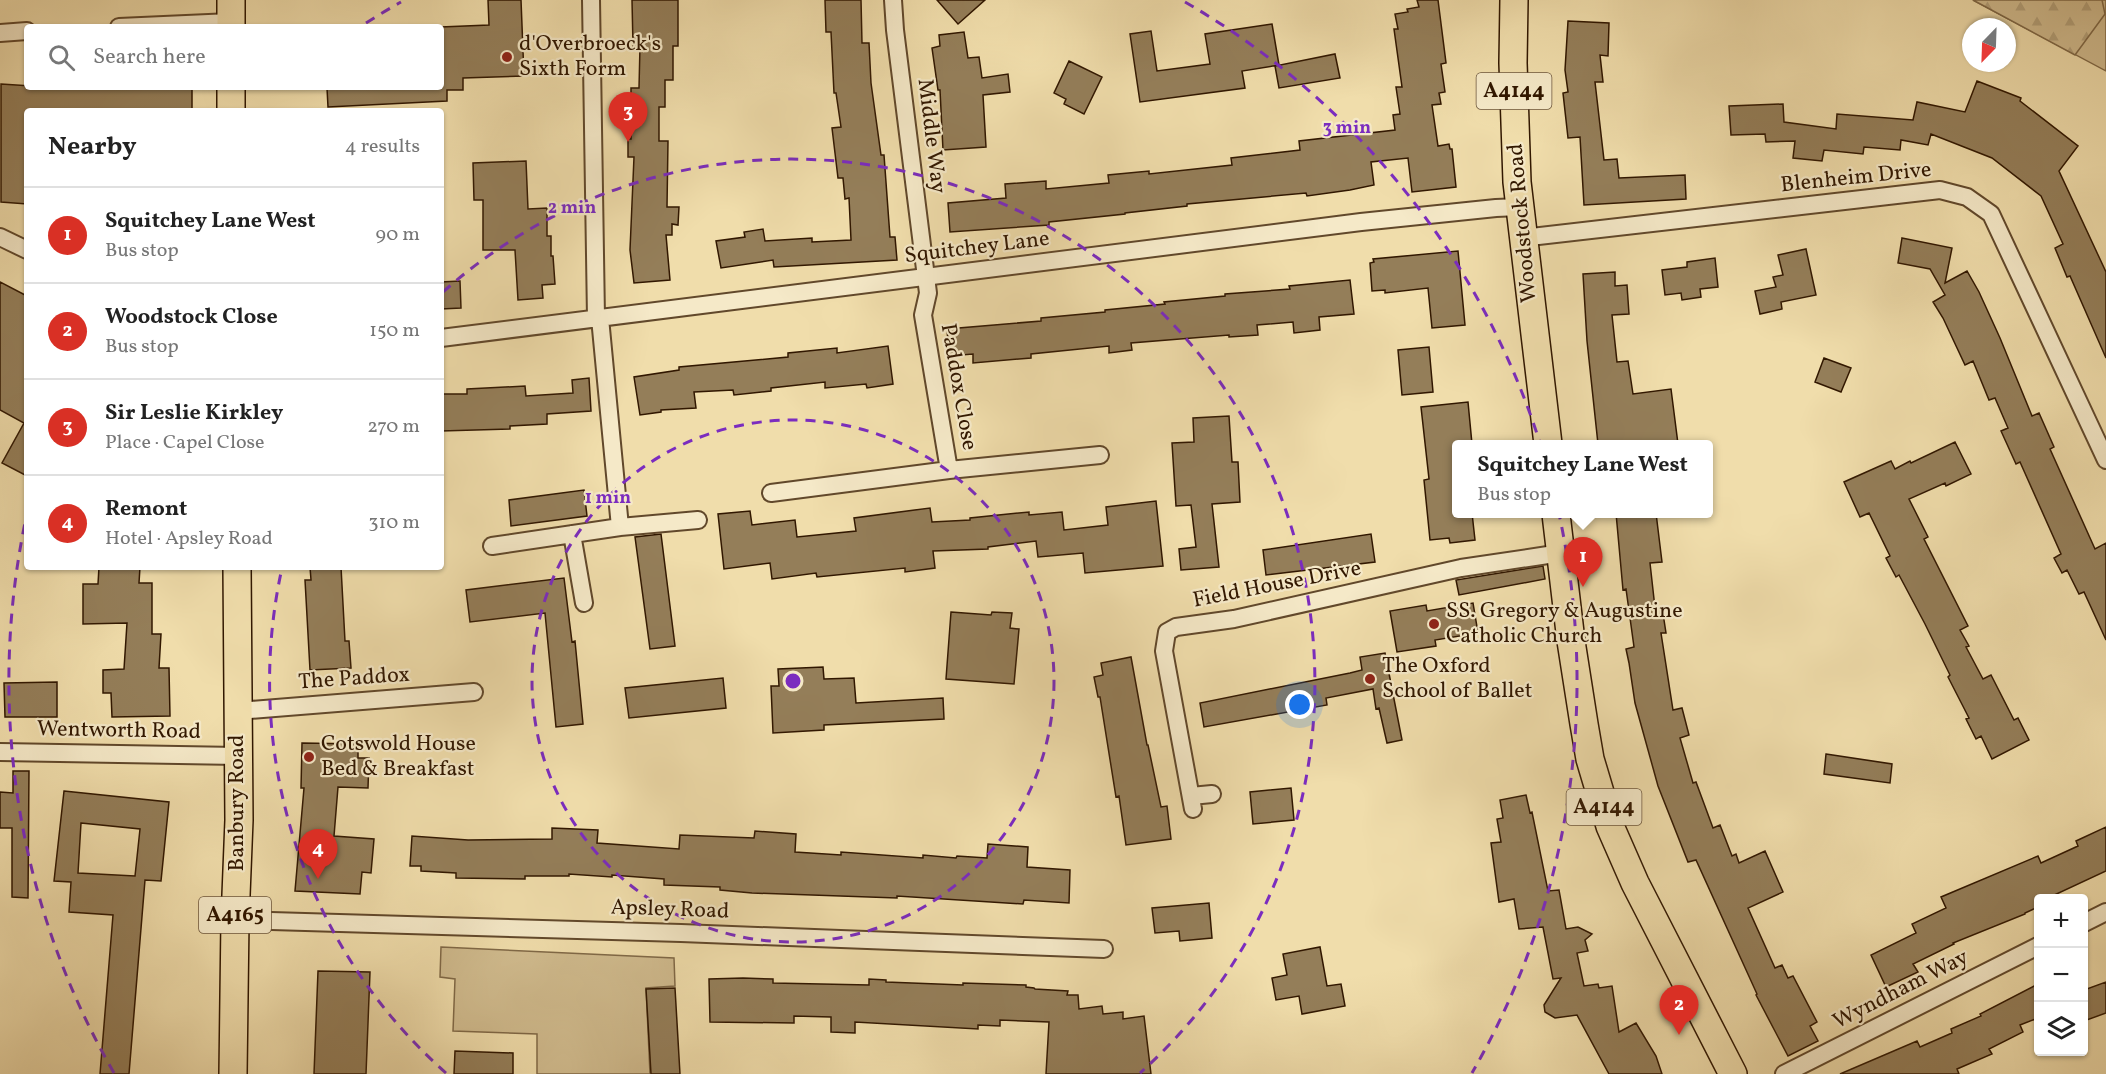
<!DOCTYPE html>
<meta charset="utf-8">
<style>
body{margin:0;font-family:Vollkorn,serif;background:#f6f6f6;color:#222}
.controls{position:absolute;right:18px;bottom:18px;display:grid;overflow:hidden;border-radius:6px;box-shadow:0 2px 4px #0004}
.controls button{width:54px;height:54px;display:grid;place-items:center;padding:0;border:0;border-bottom:2px solid #e0e0e0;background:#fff;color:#222;font:30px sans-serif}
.compass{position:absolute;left:1962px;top:18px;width:54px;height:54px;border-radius:50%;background:#fff;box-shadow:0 2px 4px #0004;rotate:203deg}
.you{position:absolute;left:1300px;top:705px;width:21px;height:21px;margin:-15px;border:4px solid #fff;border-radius:50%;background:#1a73e8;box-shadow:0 0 0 9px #1a73e833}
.badge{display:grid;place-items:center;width:39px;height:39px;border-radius:50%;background:#d93025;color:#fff;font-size:20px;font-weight:700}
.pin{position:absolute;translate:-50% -50px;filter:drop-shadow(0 2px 3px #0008)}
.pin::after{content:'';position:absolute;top:32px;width:21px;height:18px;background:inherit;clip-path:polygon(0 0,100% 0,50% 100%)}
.popup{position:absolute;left:1452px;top:440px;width:261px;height:78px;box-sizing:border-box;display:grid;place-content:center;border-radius:6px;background:#fff;filter:drop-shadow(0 2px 4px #0005);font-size:20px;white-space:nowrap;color:#767676}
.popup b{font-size:22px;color:#222}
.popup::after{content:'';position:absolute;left:50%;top:100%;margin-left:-12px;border:12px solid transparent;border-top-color:#fff}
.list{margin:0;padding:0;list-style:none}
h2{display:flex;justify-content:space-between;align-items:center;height:78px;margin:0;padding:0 24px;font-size:26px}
h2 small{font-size:20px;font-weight:400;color:#767676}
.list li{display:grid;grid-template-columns:39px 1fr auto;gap:18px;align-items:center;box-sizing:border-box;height:96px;padding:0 24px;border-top:2px solid #e0e0e0}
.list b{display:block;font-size:22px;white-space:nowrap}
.list p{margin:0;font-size:20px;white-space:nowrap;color:#767676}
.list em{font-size:20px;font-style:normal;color:#767676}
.icon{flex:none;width:33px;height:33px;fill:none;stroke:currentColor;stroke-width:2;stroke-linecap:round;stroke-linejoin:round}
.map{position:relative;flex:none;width:2106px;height:1074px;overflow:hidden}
.search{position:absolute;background:#fff;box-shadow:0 2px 4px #0004;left:24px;top:24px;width:420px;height:66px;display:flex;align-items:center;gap:15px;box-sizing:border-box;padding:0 21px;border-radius:6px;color:#767676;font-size:22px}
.panel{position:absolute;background:#fff;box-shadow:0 2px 4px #0004;left:24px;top:108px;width:420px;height:462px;border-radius:6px}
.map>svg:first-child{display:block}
.grass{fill:#d0bb8e;stroke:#806947;stroke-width:1.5}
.forest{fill:url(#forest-firs);stroke:#806947;stroke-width:1.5}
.building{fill:#947e59;stroke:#311700;stroke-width:1.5;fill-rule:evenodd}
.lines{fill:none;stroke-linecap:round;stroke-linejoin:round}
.minor-casing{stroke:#61482b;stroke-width:20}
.primary-casing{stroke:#311700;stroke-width:30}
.minor{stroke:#f5e9c8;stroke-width:16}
.primary{stroke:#f0ddab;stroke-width:27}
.ring{fill:none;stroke:#7b2cbf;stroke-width:3;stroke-dasharray:10 8}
.poi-dot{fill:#8f2418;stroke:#f5e9c8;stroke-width:2}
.labels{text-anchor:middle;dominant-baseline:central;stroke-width:4.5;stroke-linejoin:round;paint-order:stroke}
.shield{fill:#f5e9c8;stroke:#6c563c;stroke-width:1.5}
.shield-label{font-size:21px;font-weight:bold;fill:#311700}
.poi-label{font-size:22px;fill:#311700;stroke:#f5e9c8;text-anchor:start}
.street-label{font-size:22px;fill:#311700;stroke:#f5e9c8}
.centre{fill:#7b2cbf;stroke:#f5e9c8;stroke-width:3}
.ring-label{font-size:18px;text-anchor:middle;font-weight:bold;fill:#7b2cbf;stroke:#f5e9c8;stroke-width:4.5;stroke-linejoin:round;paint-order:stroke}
</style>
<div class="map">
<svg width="2106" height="1074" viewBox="0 0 2106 1074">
<defs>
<pattern id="forest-firs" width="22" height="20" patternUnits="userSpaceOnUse" patternTransform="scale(1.5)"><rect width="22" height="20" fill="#d0bb8e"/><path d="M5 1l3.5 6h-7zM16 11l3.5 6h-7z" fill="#b3a079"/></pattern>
</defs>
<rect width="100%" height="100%" fill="#f0ddab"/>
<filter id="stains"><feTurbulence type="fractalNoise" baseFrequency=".00333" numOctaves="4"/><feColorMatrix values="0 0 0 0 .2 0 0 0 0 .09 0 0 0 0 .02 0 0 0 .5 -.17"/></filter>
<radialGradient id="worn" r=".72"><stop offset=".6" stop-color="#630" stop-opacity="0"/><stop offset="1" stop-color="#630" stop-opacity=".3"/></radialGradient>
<path class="grass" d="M 1973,0 L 2106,0 L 2106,71 Z
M 441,947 L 674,958 L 675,986 L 646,988 L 650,1074 L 537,1074 L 537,1034 L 453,1031 L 455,979 L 440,977 Z"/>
<path class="forest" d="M 1973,0 L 2102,0 L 2105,14 L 2075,55 Z"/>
<path class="building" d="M 488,0 L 521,0 L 524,76 L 463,78 L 463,90 L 447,90 L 447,101 L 328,107 L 327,88 L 441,87 L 441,27 L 489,25 Z
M 632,0 L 678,0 L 678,46 L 673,46 L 673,80 L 665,80 L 665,107 L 659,107 L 659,141 L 668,141 L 667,207 L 679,207 L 678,225 L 672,224 L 672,235 L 666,235 L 670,280 L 634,283 L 630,250 L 634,157 L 628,157 L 628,139 L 631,139 L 631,88 L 639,88 L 640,46 L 633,46 Z
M 825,0 L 861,0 L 862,43 L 869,43 L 871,83 L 881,155 L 884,155 L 890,237 L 895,237 L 897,260 L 774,267 L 773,260 L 721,268 L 716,241 L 745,237 L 744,232 L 763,229 L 765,241 L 812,238 L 812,242 L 851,240 L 849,198 L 845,199 L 843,178 L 838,178 L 832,128 L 841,127 L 836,93 L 834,93 L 831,32 L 826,32 Z
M 937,0 L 985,0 L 958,24 Z
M 1417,0 L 1438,0 L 1446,63 L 1441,64 L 1445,92 L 1439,93 L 1441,104 L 1432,105 L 1438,146 L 1449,144 L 1450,149 L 1452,149 L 1456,187 L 1412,192 L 1408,158 L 1371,162 L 1374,185 L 1350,190 L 1307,196 L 1306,193 L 1187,204 L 1187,206 L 1125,213 L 1125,214 L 1049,222 L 1049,225 L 950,232 L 948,203 L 1006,198 L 1005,184 L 1046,181 L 1046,189 L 1109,183 L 1108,175 L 1149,171 L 1149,174 L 1232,165 L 1231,158 L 1300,150 L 1299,141 L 1395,130 L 1393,115 L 1400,114 L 1396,87 L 1402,87 L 1394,29 L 1398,29 L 1395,14 L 1408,12 L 1407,9 L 1419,7 Z
M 1568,21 L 1609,23 L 1608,56 L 1600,55 L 1603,82 L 1595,82 L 1604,160 L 1617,159 L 1619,178 L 1685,175 L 1686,199 L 1584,205 L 1580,137 L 1568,138 L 1563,93 L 1568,92 L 1565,70 Z
M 1272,24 L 1279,65 L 1242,71 L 1245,88 L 1140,102 L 1130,34 L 1151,31 L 1157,71 L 1210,64 L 1205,34 Z
M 964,32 L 968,58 L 979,57 L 982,78 L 1008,74 L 1010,92 L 983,95 L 986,147 L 943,150 L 940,90 L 938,90 L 932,48 L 940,46 L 939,35 Z
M 1335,54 L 1340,78 L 1279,88 L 1275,66 Z
M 1069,61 L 1102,77 L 1084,114 L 1064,104 L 1066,99 L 1054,93 Z
M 1977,81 L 2021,98 L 2020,101 L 2078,146 L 2059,171 L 2106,272 L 2106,358 L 2070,276 L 2067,277 L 2055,248 L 2063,244 L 2041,196 L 1992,158 L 1931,134 L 1928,145 L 1901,140 L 1900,150 L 1864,147 L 1863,154 L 1824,150 L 1822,161 L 1793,158 L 1795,141 L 1766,142 L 1765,134 L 1731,135 L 1729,106 L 1783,104 L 1784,122 L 1836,129 L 1837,114 L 1913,120 L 1917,102 L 1965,112 Z
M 1,84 L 62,88 L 192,87 L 192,111 L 27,111 L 27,204 L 1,202 Z
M 526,161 L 528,209 L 547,208 L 547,236 L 551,236 L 551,256 L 553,256 L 555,284 L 542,285 L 543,298 L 518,300 L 515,250 L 483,250 L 483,200 L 474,200 L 473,163 Z
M 1902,238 L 1952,248 L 1945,283 L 1967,271 L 1979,292 L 2000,338 L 2032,416 L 2039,413 L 2054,447 L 2050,449 L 2095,549 L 2106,543 L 2106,640 L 2084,592 L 2079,594 L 2067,570 L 2062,573 L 2054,558 L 2061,554 L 2020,462 L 2016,464 L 2001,431 L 2008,428 L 1995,398 L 1989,400 L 1973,361 L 1965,365 L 1943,318 L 1933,302 L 1945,295 L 1930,269 L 1898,263 Z
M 1806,249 L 1816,295 L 1781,302 L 1782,309 L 1760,314 L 1755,291 L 1776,287 L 1773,277 L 1783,275 L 1778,255 Z
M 1458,251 L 1465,325 L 1432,328 L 1428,288 L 1385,293 L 1385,290 L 1372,291 L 1370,263 L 1374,262 L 1373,259 Z
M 1715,258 L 1718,287 L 1700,289 L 1701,297 L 1682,300 L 1681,293 L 1665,295 L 1662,270 L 1687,267 L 1687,262 Z
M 1615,272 L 1615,286 L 1627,285 L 1629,314 L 1612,315 L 1617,362 L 1628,361 L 1633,394 L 1671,389 L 1678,444 L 1598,444 L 1587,341 L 1583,274 Z
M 1350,280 L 1354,314 L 1319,317 L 1320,330 L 1294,333 L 1293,322 L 1257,325 L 1258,335 L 1229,337 L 1229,335 L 1131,343 L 1132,350 L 1109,353 L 1109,346 L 1031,354 L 1031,358 L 973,363 L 973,354 L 949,356 L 947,329 L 1041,321 L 1041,318 L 1105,312 L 1105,310 L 1165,304 L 1164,302 L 1225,296 L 1225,294 L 1290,289 L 1289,286 Z
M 460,281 L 461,308 L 441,309 L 441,282 Z
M 0,282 L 27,296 L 27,476 L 2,463 L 24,423 L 0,410 Z
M 888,346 L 893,384 L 867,388 L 866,384 L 825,388 L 825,382 L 771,388 L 771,391 L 734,395 L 733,390 L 694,392 L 696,408 L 661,410 L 661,412 L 640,415 L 634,377 L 679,370 L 679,367 L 788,357 L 788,353 L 837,348 L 837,353 Z
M 1429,347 L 1433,392 L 1402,395 L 1398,350 Z
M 1824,358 L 1851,368 L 1841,392 L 1815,382 Z
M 589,378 L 591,411 L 547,414 L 547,424 L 510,426 L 510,429 L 441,431 L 441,394 L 467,394 L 467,389 L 525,386 L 526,396 L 573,393 L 572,380 Z
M 1468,402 L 1472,444 L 1457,444 L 1457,513 L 1472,513 L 1475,540 L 1450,543 L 1449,538 L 1430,540 L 1424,480 L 1429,479 L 1421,407 Z
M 1229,416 L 1232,462 L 1238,462 L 1240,502 L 1212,504 L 1219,567 L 1181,570 L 1179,549 L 1196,547 L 1191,505 L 1176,506 L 1172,443 L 1194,442 L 1193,418 Z
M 1955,442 L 1971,474 L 1946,486 L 1945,483 L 1909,499 L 1928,537 L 1924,539 L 1968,626 L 1960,630 L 1969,646 L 1966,647 L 1983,679 L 1991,675 L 2014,720 L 2018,718 L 2029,740 L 1992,759 L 1981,736 L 1976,739 L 1966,719 L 1969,718 L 1948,677 L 1950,675 L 1925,624 L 1899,575 L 1896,577 L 1886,558 L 1890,556 L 1869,513 L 1860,517 L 1844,482 L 1891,461 L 1895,469 L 1910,461 L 1911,463 Z
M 584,490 L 587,516 L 511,526 L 509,500 Z
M 1156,501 L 1163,566 L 1085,573 L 1083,553 L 1038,557 L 1036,541 L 988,547 L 988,549 L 933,551 L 935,568 L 905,572 L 905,568 L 817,577 L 816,573 L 772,579 L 770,563 L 724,569 L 718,514 L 750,511 L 752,525 L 795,520 L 797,537 L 856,531 L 854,518 L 930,508 L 932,522 L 970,520 L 970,518 L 1029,512 L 1029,515 L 1062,512 L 1064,530 L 1108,525 L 1106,507 Z
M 1616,513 L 1656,513 L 1662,562 L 1650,563 L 1655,608 L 1662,607 L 1666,633 L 1661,633 L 1673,710 L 1682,708 L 1689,735 L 1680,738 L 1693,783 L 1696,782 L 1713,828 L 1720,825 L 1732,856 L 1736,854 L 1739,863 L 1765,851 L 1783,892 L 1748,908 L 1775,968 L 1782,965 L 1788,978 L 1793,976 L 1817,1022 L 1810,1026 L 1818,1041 L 1788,1056 L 1756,995 L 1757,994 L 1696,860 L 1688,862 L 1658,786 L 1635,703 L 1629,663 L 1626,649 L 1634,647 L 1626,589 L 1623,590 Z
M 661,534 L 675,646 L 650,649 L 635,537 Z
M 1371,534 L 1375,562 L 1266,575 L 1263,550 Z
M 1543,566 L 1545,579 L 1459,595 L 1456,580 Z
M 99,567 L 140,567 L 139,583 L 152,583 L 152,634 L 161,634 L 159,668 L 169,668 L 170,716 L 112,717 L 111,693 L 103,693 L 103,670 L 124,669 L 127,623 L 83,624 L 83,584 L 98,584 Z
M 310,567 L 341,567 L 345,641 L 349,641 L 351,668 L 310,670 L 305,580 L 311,580 Z
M 564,578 L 572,642 L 575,641 L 583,724 L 556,727 L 545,613 L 470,622 L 466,590 Z
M 1473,603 L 1478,633 L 1435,640 L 1436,646 L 1397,652 L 1390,611 L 1426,605 L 1427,611 Z
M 951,612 L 991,615 L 992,612 L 1012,613 L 1010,628 L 1019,629 L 1014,684 L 946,679 Z
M 1385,653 L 1402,740 L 1387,743 L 1379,708 L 1376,709 L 1373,689 L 1326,698 L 1327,705 L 1204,727 L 1200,703 L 1350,673 L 1362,670 L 1360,657 Z
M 1131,657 L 1147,745 L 1148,745 L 1161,807 L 1167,806 L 1171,839 L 1126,845 L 1119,796 L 1116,797 L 1100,697 L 1098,697 L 1094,677 L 1103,675 L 1101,663 Z
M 823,667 L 824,679 L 854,678 L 856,703 L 943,698 L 944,719 L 824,725 L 824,730 L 773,733 L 771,686 L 779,686 L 778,669 Z
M 723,678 L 726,708 L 629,718 L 625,688 Z
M 57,682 L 57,717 L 5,717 L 4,683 Z
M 302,743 L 358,744 L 358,758 L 369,758 L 368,788 L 338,787 L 334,836 L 374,839 L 371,873 L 362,872 L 360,894 L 295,891 L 304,788 L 301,788 Z
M 1826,754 L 1892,764 L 1890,783 L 1824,774 Z
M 13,771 L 29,771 L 28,898 L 12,897 L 12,828 L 0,828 L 0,792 L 13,793 Z
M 1291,788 L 1294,820 L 1253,824 L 1250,792 Z
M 64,791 L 169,802 L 161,881 L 145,880 L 129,1074 L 100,1074 L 113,915 L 69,912 L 71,882 L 54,881 ZM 81,823 L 140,829 L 135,876 L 78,873 Z
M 1526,795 L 1530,813 L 1532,812 L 1548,891 L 1559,890 L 1566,929 L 1578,927 L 1592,934 L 1585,940 L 1588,951 L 1577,953 L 1584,986 L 1598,984 L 1599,988 L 1612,986 L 1619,1032 L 1636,1023 L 1656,1056 L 1662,1074 L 1609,1074 L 1577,1015 L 1555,1018 L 1545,1012 L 1544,1005 L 1561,978 L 1553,979 L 1543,927 L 1519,929 L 1514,899 L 1499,902 L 1491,843 L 1501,842 L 1497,819 L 1503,818 L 1500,800 Z
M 2106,827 L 2106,871 L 2048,898 L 2038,898 L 2038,907 L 2025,913 L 2025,914 L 1953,943 L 1954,944 L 1913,964 L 1918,972 L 1886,987 L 1871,955 L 1916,933 L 1912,924 L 1946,908 L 1941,897 L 2038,856 L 2041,863 L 2078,846 L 2076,841 Z
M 552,828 L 598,830 L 597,843 L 679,849 L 680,835 L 754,838 L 755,831 L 796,834 L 795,852 L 841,855 L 841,852 L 923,858 L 923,855 L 956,858 L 957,856 L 987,858 L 988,844 L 1028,847 L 1027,867 L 1070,870 L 1069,903 L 1024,900 L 1023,904 L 897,896 L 897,898 L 752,893 L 720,890 L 720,887 L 664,885 L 664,879 L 612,875 L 612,877 L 569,874 L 569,876 L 525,876 L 525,879 L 456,878 L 456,873 L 421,871 L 421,866 L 410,866 L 412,836 L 468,840 L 552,839 Z
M 1209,903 L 1212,938 L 1180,941 L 1179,931 L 1155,933 L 1152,908 Z
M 1320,947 L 1327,986 L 1341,984 L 1345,1006 L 1302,1014 L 1299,996 L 1276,1000 L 1272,978 L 1287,975 L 1283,954 Z
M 318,971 L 370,972 L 366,1074 L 314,1074 Z
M 743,978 L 773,979 L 773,983 L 869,985 L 869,979 L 886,980 L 886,982 L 963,985 L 963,983 L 1026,985 L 1026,987 L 1034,988 L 1035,989 L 1068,991 L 1067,995 L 1078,995 L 1079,1009 L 1102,1006 L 1103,1014 L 1123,1012 L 1123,1019 L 1144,1016 L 1151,1074 L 1046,1074 L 1049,1022 L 1000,1020 L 1000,1026 L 978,1025 L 978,1029 L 855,1022 L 855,1033 L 831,1032 L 831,1017 L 794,1016 L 794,1023 L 710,1022 L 709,979 Z
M 2106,982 L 2106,1013 L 2084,1021 L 2084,990 Z
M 2038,984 L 2038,1018 L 2020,1025 L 2023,1032 L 1989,1049 L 1992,1054 L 1957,1069 L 1959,1074 L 1840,1074 L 1917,1041 L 1920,1047 L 1952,1033 L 1951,1029 L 1981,1016 L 1980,1014 Z
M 675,988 L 680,1074 L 651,1074 L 646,989 Z
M 455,1051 L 513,1053 L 513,1074 L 454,1074 Z"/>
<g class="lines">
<g class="minor-casing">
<path id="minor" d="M 591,0 L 596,318
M 893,0 L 895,30 L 928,293 L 923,315 L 949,470
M 119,27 L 231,22
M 0,33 L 27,31
M 0,237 L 27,250
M 1522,238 L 1940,190 L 1967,197 L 1991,214 L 2106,460
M 600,318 L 620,527
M 441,338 L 1361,222 L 1496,208 L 1519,207
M 771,493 L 949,470 L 1100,455
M 572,534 L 584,603
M 492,546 L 620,527 L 698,520
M 238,711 L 474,692
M 0,752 L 238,756
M 1191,796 L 1212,794
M 1193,809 L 1164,651 L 1167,632 L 1176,627 L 1234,619 L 1461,568 L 1561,553
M 235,920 L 681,933 L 1104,949
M 2084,923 L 2106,912
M 1784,1074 L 2038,946"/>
</g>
<g class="primary-casing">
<path id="primary" d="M 231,0 L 231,27
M 1514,0 L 1513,63 L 1517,182 L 1548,444
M 231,87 L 231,111
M 1556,514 L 1571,641 L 1584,724 L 1590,759 L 1610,826 L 1635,883 L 1733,1074
M 233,1074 L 235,920 L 239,820 L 237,567"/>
</g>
<use href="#minor" class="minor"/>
<use href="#primary" class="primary"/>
</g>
<g class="ring">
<circle cx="793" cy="681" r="261"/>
<path d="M446 1073A523 523 0 0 1 282 568M443 292A523 523 0 1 1 1140 1073"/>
<path d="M114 1073A784 784 0 0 1 26 518M366 23A784 784 0 0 1 401 2M1185 2A784 784 0 0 1 1472 1073"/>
</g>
<g class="poi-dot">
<circle cx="507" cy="57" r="6"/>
<circle cx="1434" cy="624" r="6"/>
<circle cx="1370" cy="679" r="6"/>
<circle cx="309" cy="757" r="6"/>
</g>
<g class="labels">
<g class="shield">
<rect x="1476.5" y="73" width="75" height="36" rx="4.5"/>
<rect x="1566.5" y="789" width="75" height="36" rx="4.5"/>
<rect x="199" y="897" width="72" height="36" rx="4.5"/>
</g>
<g class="shield-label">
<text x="1514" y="91">A4144</text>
<text x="1604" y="807">A4144</text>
<text x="235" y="915">A4165</text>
</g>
<g class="poi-label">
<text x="519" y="44">d'Overbroeck's<tspan x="519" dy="25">Sixth Form</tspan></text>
<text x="1446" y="611">SS. Gregory &amp; Augustine<tspan x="1446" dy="25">Catholic Church</tspan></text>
<text x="1382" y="666">The Oxford<tspan x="1382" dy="25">School of Ballet</tspan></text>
<text x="321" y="744">Cotswold House<tspan x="321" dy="25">Bed &amp; Breakfast</tspan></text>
</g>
<g class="street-label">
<text transform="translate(931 136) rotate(83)">Middle Way</text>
<text transform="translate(1856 178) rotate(-6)">Blenheim Drive</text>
<text transform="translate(1523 223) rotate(-95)">Woodstock Road</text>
<text transform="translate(977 248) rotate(-7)">Squitchey Lane</text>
<text transform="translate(958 387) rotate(80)">Paddox Close</text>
<text transform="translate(1277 585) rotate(-11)">Field House Drive</text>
<text transform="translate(354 679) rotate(-4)">The Paddox</text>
<text transform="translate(119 731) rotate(1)">Wentworth Road</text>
<text transform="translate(237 803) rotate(-90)">Banbury Road</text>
<text transform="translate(670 910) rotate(2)">Apsley Road</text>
<text transform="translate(1901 990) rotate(-27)">Wyndham Way</text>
</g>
</g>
<circle cx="793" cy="681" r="9" class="centre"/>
<g class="ring-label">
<text x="1347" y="133">3 min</text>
<text x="572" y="213">2 min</text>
<text x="608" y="503">1 min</text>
</g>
<rect width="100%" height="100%" filter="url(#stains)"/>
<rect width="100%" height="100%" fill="url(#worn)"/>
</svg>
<div class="controls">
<button>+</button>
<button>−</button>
<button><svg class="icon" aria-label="layers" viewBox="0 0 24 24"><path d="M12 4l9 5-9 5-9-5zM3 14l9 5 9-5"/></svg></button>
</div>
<svg class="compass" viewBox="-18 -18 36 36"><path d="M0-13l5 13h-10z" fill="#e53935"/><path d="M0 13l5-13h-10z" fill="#767676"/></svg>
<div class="you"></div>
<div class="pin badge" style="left:1583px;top:587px">1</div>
<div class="popup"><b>Squitchey Lane West</b>Bus stop</div>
<div class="pin badge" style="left:1679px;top:1035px">2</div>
<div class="pin badge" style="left:628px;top:142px">3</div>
<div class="pin badge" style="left:318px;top:879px">4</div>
<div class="search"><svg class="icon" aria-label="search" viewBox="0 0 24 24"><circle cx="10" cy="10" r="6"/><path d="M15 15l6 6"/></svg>Search here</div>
<section class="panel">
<h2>Nearby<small>4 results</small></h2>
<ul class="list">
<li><span class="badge">1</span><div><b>Squitchey Lane West</b><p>Bus stop</p></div><em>90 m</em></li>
<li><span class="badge">2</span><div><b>Woodstock Close</b><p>Bus stop</p></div><em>150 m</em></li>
<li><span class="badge">3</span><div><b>Sir Leslie Kirkley</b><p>Place · Capel Close</p></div><em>270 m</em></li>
<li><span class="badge">4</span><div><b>Remont</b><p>Hotel · Apsley Road</p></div><em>310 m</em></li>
</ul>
</section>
</div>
